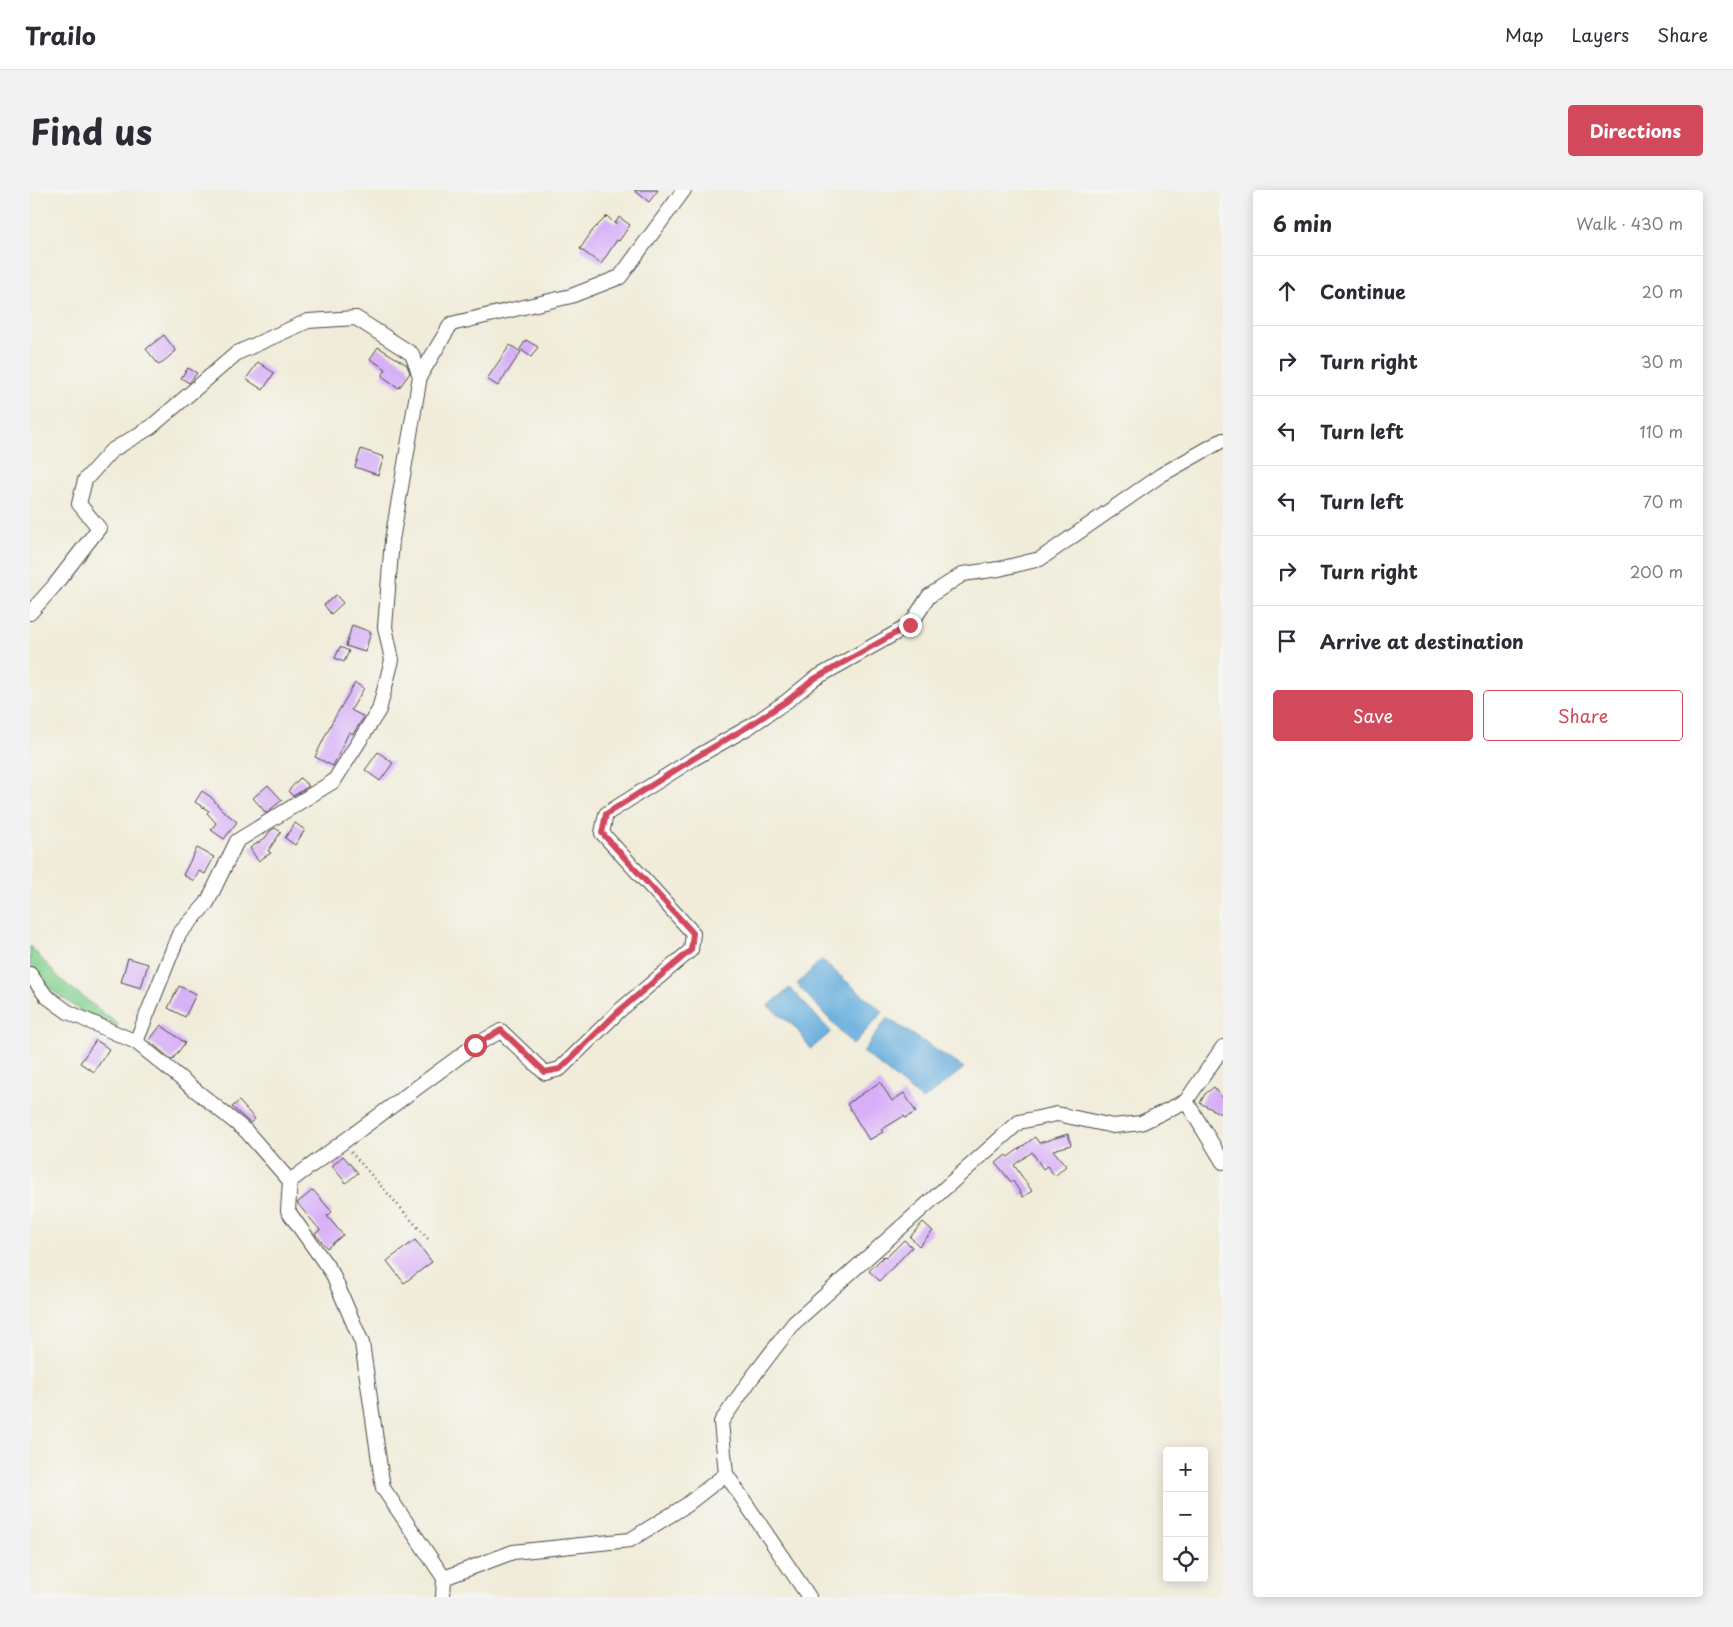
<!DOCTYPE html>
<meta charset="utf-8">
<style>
body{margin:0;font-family:"Playpen Sans",sans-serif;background:#f2f2f3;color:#2b2b33}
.controls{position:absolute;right:15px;bottom:15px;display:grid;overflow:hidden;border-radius:5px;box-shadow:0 2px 12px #0003}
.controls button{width:45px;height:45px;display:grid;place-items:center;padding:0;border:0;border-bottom:1px solid #e1e1e2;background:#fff;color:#2b2b33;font:25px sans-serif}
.stop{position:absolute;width:15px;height:15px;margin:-11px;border:4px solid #d1495b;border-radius:50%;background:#fff}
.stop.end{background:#d1495b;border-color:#fff;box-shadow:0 1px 5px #0008}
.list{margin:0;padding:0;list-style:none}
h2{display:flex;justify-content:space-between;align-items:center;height:65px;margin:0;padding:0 20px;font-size:21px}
h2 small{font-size:16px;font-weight:400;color:#7c7c81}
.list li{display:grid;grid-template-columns:32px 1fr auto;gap:15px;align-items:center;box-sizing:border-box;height:70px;padding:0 20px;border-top:1px solid #e1e1e2}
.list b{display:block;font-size:19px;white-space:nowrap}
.list em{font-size:16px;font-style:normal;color:#7c7c81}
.actions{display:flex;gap:10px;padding:15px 20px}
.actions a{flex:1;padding:11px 0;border:1px solid #d1495b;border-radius:5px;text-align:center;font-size:18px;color:#d1495b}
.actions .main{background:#d1495b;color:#fff}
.icon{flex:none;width:28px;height:28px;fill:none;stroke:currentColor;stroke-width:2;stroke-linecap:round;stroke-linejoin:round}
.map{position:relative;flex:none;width:1193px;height:1407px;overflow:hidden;border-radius:5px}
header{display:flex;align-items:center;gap:30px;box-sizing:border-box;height:70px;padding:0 25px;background:#fff;border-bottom:1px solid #e1e1e2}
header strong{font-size:24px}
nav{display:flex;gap:28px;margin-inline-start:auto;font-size:18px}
.intro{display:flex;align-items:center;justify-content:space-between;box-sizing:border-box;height:120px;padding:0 30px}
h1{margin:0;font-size:35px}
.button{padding:12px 22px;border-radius:5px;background:#d1495b;color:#fff;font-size:18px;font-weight:700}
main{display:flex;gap:30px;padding:0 30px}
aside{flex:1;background:#fff;border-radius:5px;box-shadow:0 2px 12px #0003}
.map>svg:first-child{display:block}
.green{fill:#82cf8d;stroke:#567d5c}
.water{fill:#66addd;stroke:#486c84}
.building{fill:#d7aff7}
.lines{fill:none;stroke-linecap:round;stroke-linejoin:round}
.street-casing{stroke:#494845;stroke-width:16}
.path{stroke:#494845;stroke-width:2.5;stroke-dasharray:1 4;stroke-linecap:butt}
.street{stroke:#fff;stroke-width:14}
.route{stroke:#d1495b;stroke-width:6}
</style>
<header>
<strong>Trailo</strong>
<nav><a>Map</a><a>Layers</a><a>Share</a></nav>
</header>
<div class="intro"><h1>Find us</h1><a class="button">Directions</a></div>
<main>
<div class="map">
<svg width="1193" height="1407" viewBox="0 0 1193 1407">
<rect width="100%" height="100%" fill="#f6f6f2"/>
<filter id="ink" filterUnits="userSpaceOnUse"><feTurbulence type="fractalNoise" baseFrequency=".02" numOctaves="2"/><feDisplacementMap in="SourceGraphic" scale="10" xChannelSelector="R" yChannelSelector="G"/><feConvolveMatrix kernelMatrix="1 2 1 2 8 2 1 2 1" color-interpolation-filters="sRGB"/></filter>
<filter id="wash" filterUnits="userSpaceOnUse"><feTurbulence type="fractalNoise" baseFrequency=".0096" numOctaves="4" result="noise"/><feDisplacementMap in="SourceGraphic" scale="20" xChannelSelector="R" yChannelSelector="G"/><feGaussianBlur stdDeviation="1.12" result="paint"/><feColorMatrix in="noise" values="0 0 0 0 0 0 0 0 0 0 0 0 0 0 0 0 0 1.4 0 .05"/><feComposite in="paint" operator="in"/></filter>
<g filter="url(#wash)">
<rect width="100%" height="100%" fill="#f0ecd9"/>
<path class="green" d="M 0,756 L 30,789 L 89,835 L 64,830 L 16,796 L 0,775 Z"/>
<path class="water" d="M 791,770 L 853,822 L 823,855 L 767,794 Z
M 760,798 L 801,842 L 781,859 L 766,838 L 738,816 Z
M 857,828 L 934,878 L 893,910 L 833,862 Z"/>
<g id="blocks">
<path class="building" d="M 604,0 L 628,0 L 619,12 Z
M 577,26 L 585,34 L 589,27 L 600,35 L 589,51 L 587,50 L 571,74 L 550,59 L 562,41 Z
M 134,145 L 146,161 L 129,175 L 116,159 Z
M 496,150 L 508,157 L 501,167 L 490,159 Z
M 480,155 L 491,162 L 468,196 L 457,189 Z
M 348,157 L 377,175 L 380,183 L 369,198 L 352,186 L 356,179 L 340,169 Z
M 228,172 L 244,183 L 233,200 L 216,189 Z
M 158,178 L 167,183 L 159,193 L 151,188 Z
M 331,259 L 354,267 L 348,285 L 325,277 Z
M 306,405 L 313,413 L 301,424 L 294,415 Z
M 322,435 L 341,442 L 335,462 L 316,456 Z
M 310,457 L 319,461 L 314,472 L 305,468 Z
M 325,493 L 334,498 L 321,520 L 334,527 L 323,544 L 319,542 L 303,576 L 285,567 L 302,532 Z
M 348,562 L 363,573 L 350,591 L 335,580 Z
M 270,588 L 279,596 L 263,606 L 258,601 Z
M 238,595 L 252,610 L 236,623 L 223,608 Z
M 172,601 L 181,607 L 191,619 L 207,632 L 194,649 L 181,640 L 186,633 L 177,623 L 179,621 L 165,612 Z
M 265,633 L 275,640 L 265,655 L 255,648 Z
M 245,638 L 251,642 L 238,661 L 241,663 L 228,671 L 220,658 L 235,648 L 240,641 Z
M 167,658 L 184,667 L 175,684 L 169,681 L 164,691 L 153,685 Z
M 98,768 L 118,774 L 111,798 L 91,792 Z
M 149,796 L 166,804 L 155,827 L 138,818 Z
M 131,835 L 155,853 L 142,870 L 119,851 Z
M 66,850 L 79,859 L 64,882 L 50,873 Z
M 850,892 L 862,911 L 874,903 L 886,922 L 875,928 L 874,926 L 851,940 L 853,942 L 839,950 L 817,914 Z
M 1184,897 L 1193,908 L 1193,925 L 1170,913 L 1175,904 Z
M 209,911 L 225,929 L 220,933 L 202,917 Z
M 1038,944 L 1041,955 L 1023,960 L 1036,976 L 1025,986 L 1017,976 L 1013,979 L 1002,962 L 984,975 L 1002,1001 L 993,1007 L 983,991 L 981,992 L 966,973 L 976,965 L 978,967 L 1005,947 L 1009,953 Z
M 313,966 L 328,983 L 316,993 L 302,976 Z
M 283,1000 L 302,1022 L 297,1026 L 313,1045 L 297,1058 L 285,1044 L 290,1040 L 267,1013 Z
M 893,1032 L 903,1041 L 889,1056 L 880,1047 Z
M 385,1050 L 402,1072 L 374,1093 L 357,1071 Z
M 874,1050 L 882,1057 L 850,1091 L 839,1081 L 854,1066 L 856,1068 Z"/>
</g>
</g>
<g filter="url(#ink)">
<use href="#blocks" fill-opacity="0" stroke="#494845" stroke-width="1"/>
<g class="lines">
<g class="street-casing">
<path id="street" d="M 0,423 L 24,396 L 69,338 L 49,314 L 55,290 L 81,261 L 121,237 L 207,163 L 278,131 L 326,128 L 382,164 L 390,186
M 0,784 L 16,806 L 38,822 L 106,852 L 159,895 L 216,941 L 260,991 L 258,1021 L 302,1083 L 332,1153 L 353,1298 L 414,1388 L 483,1362 L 600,1350 L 655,1316 L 696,1284 L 691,1232 L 721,1189 L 764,1133 L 989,932 L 1027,924 L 1083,936 L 1111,933 L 1156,911
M 106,852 L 149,744 L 177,713 L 207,651 L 304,591 L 349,520 L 362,470 L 355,437 L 362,350 L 390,186 L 421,134 L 541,106 L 590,87 L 654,0
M 1193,857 L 1156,911 L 1193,972
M 260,991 L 445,855 L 471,841 L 515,883 L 530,879 L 589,821 L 661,760 L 663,743 L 572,643 L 576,624 L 663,569 L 719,537 L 757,511 L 784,489 L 880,435 L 899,406 L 933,384 L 969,379 L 1010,369 L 1131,285 L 1193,250
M 696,1284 L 779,1407
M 413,1407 L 414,1388"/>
</g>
<path class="path" d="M 321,962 L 398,1049"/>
<use href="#street" class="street"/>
</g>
</g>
<g class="lines" filter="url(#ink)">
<path class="route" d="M 445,855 L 471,840 L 515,882 L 530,879 L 589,821 L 661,760 L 663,743 L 572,643 L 576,624 L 663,569 L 719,536 L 757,511 L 784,489 L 880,435"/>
</g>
</svg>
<div class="controls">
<button>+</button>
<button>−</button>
<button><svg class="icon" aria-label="locate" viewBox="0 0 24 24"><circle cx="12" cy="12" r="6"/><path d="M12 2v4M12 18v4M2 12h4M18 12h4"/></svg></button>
</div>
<div class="stop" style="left:445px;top:855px"></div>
<div class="stop end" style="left:880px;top:435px"></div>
</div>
<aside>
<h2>6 min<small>Walk · 430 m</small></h2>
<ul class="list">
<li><svg class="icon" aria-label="ahead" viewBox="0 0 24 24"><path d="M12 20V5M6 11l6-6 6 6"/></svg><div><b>Continue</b></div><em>20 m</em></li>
<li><svg class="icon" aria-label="right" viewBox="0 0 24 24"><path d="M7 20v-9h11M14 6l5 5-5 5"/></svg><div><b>Turn right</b></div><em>30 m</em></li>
<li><svg class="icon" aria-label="left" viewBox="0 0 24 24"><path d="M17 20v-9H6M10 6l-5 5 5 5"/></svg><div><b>Turn left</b></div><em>110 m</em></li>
<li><svg class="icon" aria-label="left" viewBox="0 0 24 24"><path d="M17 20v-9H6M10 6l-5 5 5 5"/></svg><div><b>Turn left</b></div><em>70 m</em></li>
<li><svg class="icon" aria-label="right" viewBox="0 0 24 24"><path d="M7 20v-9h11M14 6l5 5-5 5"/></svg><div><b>Turn right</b></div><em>200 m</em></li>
<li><svg class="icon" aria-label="arrive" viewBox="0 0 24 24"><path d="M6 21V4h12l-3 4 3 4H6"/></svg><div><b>Arrive at destination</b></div></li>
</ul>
<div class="actions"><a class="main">Save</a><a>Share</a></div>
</aside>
</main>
